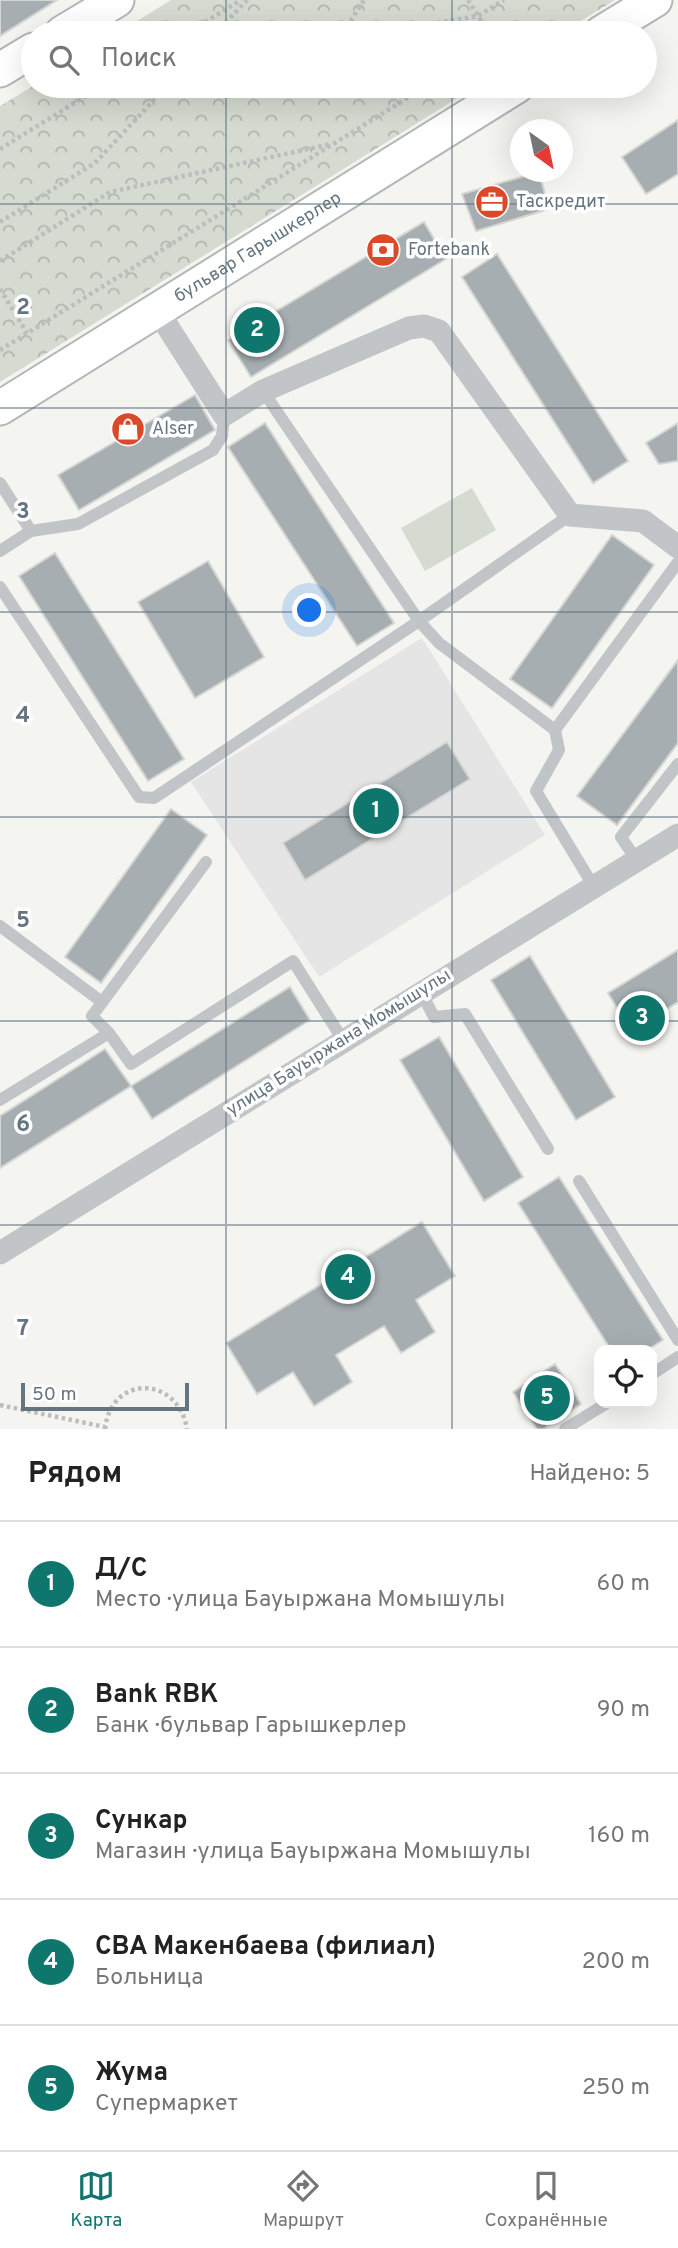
<!DOCTYPE html>
<html lang="ru">
<meta charset="utf-8">
<style>
body{margin:0;font-family:Overpass,sans-serif;background:#f6f6f6;color:#222}
.controls{position:absolute;right:21px;bottom:21px;display:grid;overflow:hidden;border-radius:14px;box-shadow:0 7px 28px #0002}
.controls button{width:63px;height:63px;display:grid;place-items:center;padding:0;border:0;border-bottom:2px solid #e0e0e0;background:#fff;color:#222;font:35px sans-serif}
.compass{position:absolute;left:510px;top:119px;width:63px;height:63px;border-radius:50%;background:#fff;box-shadow:0 7px 28px #0002;rotate:147deg}
.scale{position:absolute;left:21px;bottom:18px;width:168px;box-sizing:border-box;padding-left:7px;border:4px solid #647580;border-top:0;font-size:19px;line-height:24px;white-space:nowrap;color:#647580;-webkit-text-stroke:5px #fff;paint-order:stroke}
.you{position:absolute;left:310px;top:611px;width:24px;height:24px;margin:-18px;border:5px solid #fff;border-radius:50%;background:#1a73e8;box-shadow:0 0 0 10px #1a73e833}
.badge{display:grid;place-items:center;width:46px;height:46px;border-radius:50%;background:#0f766e;color:#fff;font-size:23px;font-weight:700}
.pin{position:absolute;translate:-50% -50%;border:4px solid #fff;box-shadow:0 2px 7px #0006}
.list{margin:0;padding:0;list-style:none}
h2{display:flex;justify-content:space-between;align-items:center;height:91px;margin:0;padding:0 28px;font-size:30px}
h2 small{font-size:23px;font-weight:400;color:#767676}
.list li{display:grid;grid-template-columns:46px 1fr auto;gap:21px;align-items:center;box-sizing:border-box;height:126px;padding:0 28px;border-top:2px solid #e0e0e0}
.list b{display:block;font-size:26px;white-space:nowrap}
.list p{margin:0;font-size:23px;white-space:nowrap;color:#767676}
.list em{font-size:23px;font-style:normal;color:#767676}
.icon{flex:none;width:38px;height:38px;fill:none;stroke:currentColor;stroke-width:2;stroke-linecap:round;stroke-linejoin:round}
.map{position:relative;flex:none;width:678px;height:1429px;overflow:hidden}
.search{position:absolute;background:#fff;box-shadow:0 7px 28px #0002;left:21px;right:21px;top:21px;height:77px;display:flex;align-items:center;gap:18px;box-sizing:border-box;padding:0 24px;border-radius:38px;color:#767676;font-size:26px}
.sheet{height:721px;background:#fff}
nav{display:flex;justify-content:space-around;align-items:center;box-sizing:border-box;height:98px;border-top:2px solid #e0e0e0;background:#fff;font-size:19px;color:#767676}
nav a{display:grid;justify-items:center;gap:4px}
nav .on{color:#0f766e}
.map>svg:first-child{display:block}
.built{fill:#e4e5e4}
.park{fill:url(#park-crowns)}
.pitch{fill:#d5dbd1}
.building{fill:#a6aeb2;stroke:#d5d5d3;stroke-width:2}
.lines{fill:none;stroke-linecap:round;stroke-linejoin:round}
.secondary-casing{stroke:#b2b7ba;stroke-width:37}
.path{stroke:#bbbdbf;stroke-width:4.5;stroke-dasharray:3.5 3.5;stroke-linecap:butt}
.lane{stroke:#c2c5c8;stroke-width:12}
.street{stroke:#c2c5c8;stroke-width:23}
.secondary{stroke:#fff;stroke-width:33}
.grid{fill:none;stroke:#647580;stroke-width:2;stroke-opacity:0.55}
.labels{text-anchor:middle;dominant-baseline:central;stroke-width:7;stroke-linejoin:round;paint-order:stroke}
.poi-label{font-size:18px;fill:#647580;stroke:#fff;text-anchor:start}
.street-label{font-size:18px;fill:#647580;stroke:#fff}
.grid-label{font-size:23px;text-anchor:middle;font-weight:bold;fill:#647580;stroke:#fff;stroke-width:7;stroke-linejoin:round;paint-order:stroke}
</style>
<div class="map">
<svg width="678" height="1429" viewBox="0 0 678 1429">
<defs>
<pattern id="park-crowns" width="20" height="18" patternUnits="userSpaceOnUse" patternTransform="scale(1.75)"><rect width="20" height="18" fill="#d5dbd1"/><path d="M2 6a3 3 0 1 1 6 0M12 15a3 3 0 1 1 6 0" fill="none" stroke="#b0b6af"/></pattern>
</defs>
<rect width="100%" height="100%" fill="#f4f4f0"/>
<path class="built" d="M 422,638 L 545,835 L 319,977 L 191,782 Z"/>
<path class="park" d="M 171,0 L 615,0 L 561,33 L 118,33 Z
M 33,86 L 477,86 L 0,382 L 0,106 Z"/>
<path class="pitch" d="M 472,488 L 496,530 L 425,571 L 401,528 Z"/>
<path class="building" d="M 0,0 L 57,0 L 0,36 Z
M 678,120 L 678,174 L 646,194 L 622,157 Z
M 539,172 L 549,209 L 476,231 L 462,194 Z
M 424,222 L 446,259 L 251,377 L 228,340 Z
M 497,254 L 628,461 L 593,483 L 462,277 Z
M 195,395 L 215,430 L 79,510 L 58,475 Z
M 265,423 L 394,623 L 357,646 L 228,447 Z
M 678,423 L 678,461 L 659,464 L 646,443 Z
M 612,535 L 654,565 L 552,708 L 510,679 Z
M 55,553 L 184,759 L 148,781 L 19,576 Z
M 208,561 L 264,657 L 195,698 L 138,602 Z
M 678,660 L 678,743 L 617,825 L 577,796 Z
M 447,742 L 470,779 L 305,880 L 283,843 Z
M 171,809 L 207,835 L 101,983 L 65,957 Z
M 678,950 L 678,1002 L 631,1031 L 608,993 Z
M 530,956 L 615,1097 L 576,1120 L 491,980 Z
M 290,987 L 310,1020 L 152,1119 L 131,1086 Z
M 439,1037 L 523,1177 L 484,1201 L 400,1060 Z
M 105,1049 L 131,1086 L 0,1168 L 0,1116 Z
M 559,1177 L 663,1340 L 647,1350 L 611,1350 L 518,1203 Z
M 422,1222 L 455,1276 L 416,1300 L 435,1332 L 401,1353 L 384,1326 L 336,1355 L 352,1382 L 314,1406 L 293,1372 L 257,1394 L 226,1343 Z
M 555,1364 L 581,1404 L 543,1429 L 537,1429 L 513,1392 Z"/>
<g class="lines">
<g class="secondary-casing">
<g id="secondary">
<path d="M 62,33 L 117,0"/>
<path d="M 601,33 L 655,0"/>
<path d="M 0,70 L 33,50"/>
<path id="s1" d="M 0,408 L 517,86"/>
</g>
</g>
<path class="path" d="M 468,0 L 489,33
M 187,33 L 241,0
M 216,33 L 247,0
M 343,33 L 364,0
M 375,33 L 478,16 L 504,0
M 0,149 L 102,86
M 0,222 L 95,163 L 167,86
M 0,261 L 110,192 L 331,144
M 0,289 L 27,333
M 0,350 L 427,86
M 0,1405 L 105,1427
M 105,1429 C 111,1374 178,1375 187,1429"/>
<path class="lane" d="M 0,483 L 31,531 L 0,551
M 31,531 L 78,524 L 213,450 L 222,436 L 224,415
M 0,587 L 139,797 L 154,798 L 419,621 L 263,391
M 555,730 L 439,643 L 419,621 L 570,515
M 637,861 L 621,837 L 678,764
M 594,887 L 536,791 L 559,750 L 555,730 L 678,562
M 0,926 L 102,1002
M 421,992 L 434,1017 L 465,1014 L 548,1149
M 109,1033 L 92,1016 L 206,862
M 0,1100 L 109,1033 L 131,1064 L 293,961 L 343,1040
M 579,1181 L 678,1340
M 652,1374 L 678,1357
M 565,1429 L 607,1403"/>
<path class="street" d="M 157,310 L 224,415 L 263,391 L 409,328 L 424,326 L 439,331 L 570,515 L 643,521 L 678,547
M 0,1253 L 678,835"/>
<use href="#secondary" class="secondary"/>
</g>
<path class="grid" d="M 226,0 L 226,33M 452,0 L 452,33M 226,86 L 226,1429M 452,86 L 452,1429M 0,204 L 678,204M 0,408 L 678,408M 0,612 L 678,612M 0,817 L 678,817M 0,1021 L 678,1021M 0,1225 L 678,1225"/>
<defs>
<g id="office-disc" transform="scale(1.75)"><circle r="9.5" fill="#dc4928" stroke="#fff"/><path d="M-6-3h4V-5.5h4V-3h4V5H-6ZM-1-4.5V-3h2v-1.5ZM-6 0V1H6V0Z" fill="#fff"/></g>
<g id="bank-disc" transform="scale(1.75)"><circle r="9.5" fill="#dc4928" stroke="#fff"/><path d="M-6-4H6V4H-6ZM0-2.3a2.3 2.3 0 1 0 0 4.6a2.3 2.3 0 1 0 0-4.6Z" fill="#fff"/></g>
<g id="shop-disc" transform="scale(1.75)"><circle r="9.5" fill="#dc4928" stroke="#fff"/><path d="M-5-2.5h2.3a2.7 3.5 0 0 1 5.4 0H5L5.5 6h-11ZM-1.5-2.5h3a1.5 2.3 0 0 0-3 0Z" fill="#fff"/></g>
</defs>
<g fill-rule="evenodd">
<use href="#office-disc" x="492" y="202"/>
<use href="#bank-disc" x="383" y="250"/>
<use href="#shop-disc" x="128" y="429"/>
</g>
<g class="labels">
<g class="poi-label">
<text x="516" y="202">Таскредит</text>
<text x="408" y="250">Fortebank</text>
<text x="152" y="429">Alser</text>
</g>
<g class="street-label">
<text stroke="none"><textPath href="#s1" startOffset="304">бульвар Гарышкерлер</textPath></text>
<text transform="translate(339 1043) rotate(-32)">улица Бауыржана Момышулы</text>
</g>
</g>
<g class="grid-label">
<text x="23" y="314">2</text>
<text x="23" y="518">3</text>
<text x="23" y="722">4</text>
<text x="23" y="927">5</text>
<text x="23" y="1131">6</text>
<text x="23" y="1335">7</text>
</g>
</svg>
<div class="controls">
<button><svg class="icon" aria-label="locate" viewBox="0 0 24 24"><circle cx="12" cy="12" r="6"/><path d="M12 2v4M12 18v4M2 12h4M18 12h4"/></svg></button>
</div>
<svg class="compass" viewBox="-18 -18 36 36"><path d="M0-13l5 13h-10z" fill="#e53935"/><path d="M0 13l5-13h-10z" fill="#767676"/></svg>
<div class="scale">50 m</div>
<div class="you"></div>
<div class="pin badge" style="left:376px;top:811px">1</div>
<div class="pin badge" style="left:257px;top:330px">2</div>
<div class="pin badge" style="left:642px;top:1018px">3</div>
<div class="pin badge" style="left:348px;top:1277px">4</div>
<div class="pin badge" style="left:547px;top:1398px">5</div>
<div class="search"><svg class="icon" aria-label="search" viewBox="0 0 24 24"><circle cx="10" cy="10" r="6"/><path d="M15 15l6 6"/></svg>Поиск</div>
</div>
<section class="sheet">
<h2>Рядом<small>Найдено: 5</small></h2>
<ul class="list">
<li><span class="badge">1</span><div><b>Д/С</b><p>Место · улица Бауыржана Момышулы</p></div><em>60 m</em></li>
<li><span class="badge">2</span><div><b>Bank RBK</b><p>Банк · бульвар Гарышкерлер</p></div><em>90 m</em></li>
<li><span class="badge">3</span><div><b>Сункар</b><p>Магазин · улица Бауыржана Момышулы</p></div><em>160 m</em></li>
<li><span class="badge">4</span><div><b>СВА Макенбаева (филиал)</b><p>Больница</p></div><em>200 m</em></li>
<li><span class="badge">5</span><div><b>Жума</b><p>Супермаркет</p></div><em>250 m</em></li>
</ul>
</section>
<nav>
<a class="on"><svg class="icon" aria-label="map" viewBox="0 0 24 24"><path d="M3 6l6-2 6 2 6-2v14l-6 2-6-2-6 2zM9 4v14M15 6v14"/></svg>Карта</a>
<a><svg class="icon" aria-label="directions" viewBox="0 0 24 24"><path d="M12 3l9 9-9 9-9-9zM9 14v-3h6M13 9l2 2-2 2"/></svg>Маршрут</a>
<a><svg class="icon" aria-label="saved" viewBox="0 0 24 24"><path d="M7 4h10v16l-5-4-5 4z"/></svg>Сохранённые</a>
</nav>
